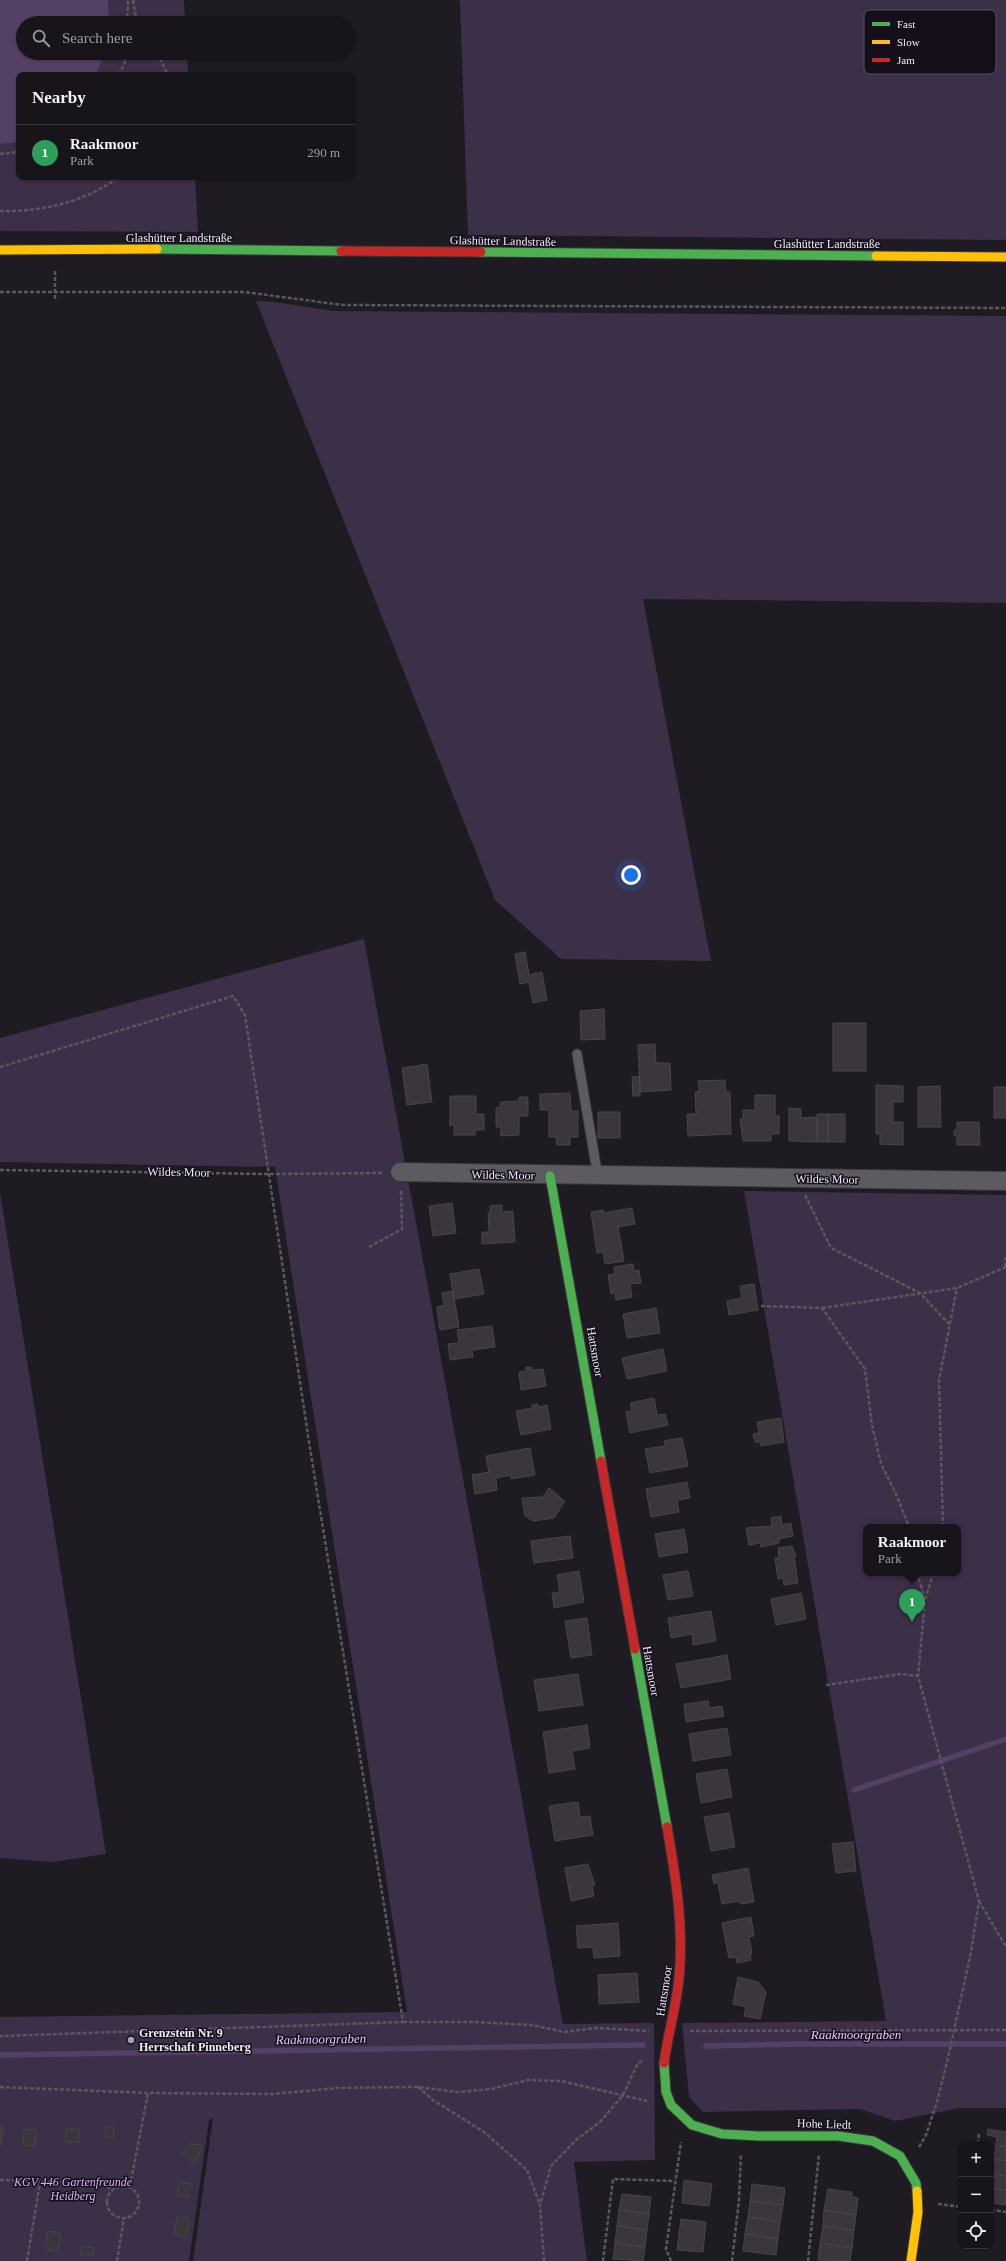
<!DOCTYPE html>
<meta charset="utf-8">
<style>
body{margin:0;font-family:Georgia,serif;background:#201d23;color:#f1f3f6}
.controls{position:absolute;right:12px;bottom:12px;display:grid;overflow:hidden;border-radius:8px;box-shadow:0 1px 3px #0004}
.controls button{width:36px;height:36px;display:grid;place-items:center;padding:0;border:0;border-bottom:1px solid #363339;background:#17141a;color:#f1f3f6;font:20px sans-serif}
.you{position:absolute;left:631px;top:875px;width:14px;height:14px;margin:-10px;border:3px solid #fff;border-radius:50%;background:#1a73e8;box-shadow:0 0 0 6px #1a73e833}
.badge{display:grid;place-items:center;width:26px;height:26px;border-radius:50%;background:#2563eb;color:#fff;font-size:13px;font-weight:700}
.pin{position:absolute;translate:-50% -33px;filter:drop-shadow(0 1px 2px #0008)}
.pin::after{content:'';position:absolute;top:21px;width:14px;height:12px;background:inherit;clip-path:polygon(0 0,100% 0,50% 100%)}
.popup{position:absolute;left:863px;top:1524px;width:98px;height:52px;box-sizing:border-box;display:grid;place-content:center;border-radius:8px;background:#17141a;filter:drop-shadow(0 1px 3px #0005);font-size:13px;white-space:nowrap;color:#9e9ea2}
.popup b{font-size:15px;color:#f1f3f6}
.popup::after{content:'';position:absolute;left:50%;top:100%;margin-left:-8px;border:8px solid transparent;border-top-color:#17141a}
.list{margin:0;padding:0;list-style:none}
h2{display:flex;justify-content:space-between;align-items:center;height:52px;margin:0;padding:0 16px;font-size:17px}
h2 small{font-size:13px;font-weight:400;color:#9e9ea2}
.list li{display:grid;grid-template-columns:26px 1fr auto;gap:12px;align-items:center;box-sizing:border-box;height:56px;padding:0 16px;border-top:1px solid #363339}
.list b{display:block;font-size:15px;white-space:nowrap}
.list p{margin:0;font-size:13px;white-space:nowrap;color:#9e9ea2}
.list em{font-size:13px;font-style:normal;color:#9e9ea2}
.icon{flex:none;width:22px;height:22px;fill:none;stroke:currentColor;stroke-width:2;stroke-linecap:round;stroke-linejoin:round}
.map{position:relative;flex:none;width:1006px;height:2261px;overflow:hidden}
.search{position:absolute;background:#17141a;box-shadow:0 1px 3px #0004;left:16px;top:16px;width:340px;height:44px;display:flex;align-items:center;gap:10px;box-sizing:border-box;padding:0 14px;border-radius:22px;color:#9e9ea2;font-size:15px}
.panel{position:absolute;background:#17141a;box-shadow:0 1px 3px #0004;left:16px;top:72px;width:340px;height:108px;border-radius:8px}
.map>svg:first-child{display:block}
.green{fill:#3c2f48;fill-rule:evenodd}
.water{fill:#544064}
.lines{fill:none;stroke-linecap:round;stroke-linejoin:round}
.stream{stroke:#544064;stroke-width:5.5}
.building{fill:#3a363c;stroke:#48444a}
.lane-casing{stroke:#3b373d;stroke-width:11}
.street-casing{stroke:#3b373d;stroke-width:20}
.fast-casing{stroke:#3b373d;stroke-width:11}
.slow-casing{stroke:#3b373d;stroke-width:11}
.jam-casing{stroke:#3b373d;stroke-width:11}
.path{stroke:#5a575d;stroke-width:2.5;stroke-dasharray:4 2;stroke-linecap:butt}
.lane{stroke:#5d5b60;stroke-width:9}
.street{stroke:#5d5b60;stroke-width:18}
.fast{stroke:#4caf50;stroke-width:9}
.slow{stroke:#ffc107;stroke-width:9}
.jam{stroke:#c62828;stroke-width:9}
.poi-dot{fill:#a7a2ab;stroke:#150f1c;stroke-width:1.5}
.labels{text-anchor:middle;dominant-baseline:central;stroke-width:3;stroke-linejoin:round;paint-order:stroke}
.street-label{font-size:12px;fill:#f0ebf5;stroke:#150f1c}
.poi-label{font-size:12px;font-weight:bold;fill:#f0ebf5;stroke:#150f1c;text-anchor:start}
.park-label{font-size:12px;font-style:italic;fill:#d6b4f6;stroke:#150f1c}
.water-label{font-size:13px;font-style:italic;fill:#e2c7fc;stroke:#150f1c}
.key{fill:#150f1c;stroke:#57515d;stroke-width:1}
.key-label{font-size:11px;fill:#f0ebf5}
</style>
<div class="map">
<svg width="1006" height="2261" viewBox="0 0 1006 2261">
<rect width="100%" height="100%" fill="#1f1b22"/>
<path class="green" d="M 108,0 L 184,0 L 185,23 L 109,23 Z
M 460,0 L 1006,0 L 1006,240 L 468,235 Z
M 105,53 L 187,53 L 188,75 L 96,75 Z
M 19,142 L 19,177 L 195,177 L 198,232 L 0,231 L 0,144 Z
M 256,301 L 275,302 L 333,311 L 1006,316 L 1006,603 L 643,599 L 711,961 L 561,959 L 495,900 Z
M 364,939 L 563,2024 L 654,2023 L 655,2160 L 574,2162 L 587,2261 L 193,2261 L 213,2118 L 209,2120 L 189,2261 L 0,2261 L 0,2017 L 407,2012 L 275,1167 L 0,1162 L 0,1038 Z
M 744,1191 L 1006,1195 L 1006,2108 L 959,2108 L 895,2121 L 860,2109 L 703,2112 L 689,2097 L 682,2023 L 886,2021 ZM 866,1527 L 958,1527 L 958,1573 L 866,1573 Z
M 0,1192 L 106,1854 L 52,1862 L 0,1858 Z"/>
<path class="water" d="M 0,0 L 108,0 L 109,20 L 109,23 L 23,23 L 23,53 L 105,53 L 96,75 L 19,75 L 19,142 L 0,144 Z"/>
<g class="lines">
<path class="stream" d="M 854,1790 L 1006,1739
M 706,2046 L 803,2044 L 1006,2044
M 0,2055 L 643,2045"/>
</g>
<path class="building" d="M 525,952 L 529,975 L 542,972 L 547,1000 L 533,1003 L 529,982 L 520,984 L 515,954 Z
M 604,1009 L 605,1039 L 581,1040 L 580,1011 Z
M 833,1023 L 866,1023 L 866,1071 L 833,1071 Z
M 655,1044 L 656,1063 L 670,1063 L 671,1090 L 640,1092 L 638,1045 Z
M 427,1064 L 432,1102 L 407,1105 L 402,1068 Z
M 640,1076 L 640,1096 L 633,1096 L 632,1077 Z
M 725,1080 L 726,1092 L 730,1092 L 731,1134 L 688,1136 L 687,1114 L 696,1114 L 695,1092 L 699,1091 L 698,1081 Z
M 876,1085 L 903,1086 L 903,1102 L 893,1102 L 893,1122 L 903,1122 L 903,1145 L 880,1144 L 880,1134 L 876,1134 Z
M 940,1086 L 941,1127 L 918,1127 L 918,1087 Z
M 994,1087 L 1006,1087 L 1006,1118 L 994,1118 Z
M 570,1093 L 571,1111 L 578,1111 L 578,1137 L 570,1137 L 570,1145 L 557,1145 L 556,1137 L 549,1137 L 549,1110 L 540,1110 L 540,1094 Z
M 755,1095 L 775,1095 L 775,1116 L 779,1116 L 779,1134 L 771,1134 L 771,1141 L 743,1141 L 740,1119 L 743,1119 L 743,1110 L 755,1110 Z
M 450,1096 L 476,1096 L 476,1114 L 484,1114 L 484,1130 L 475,1130 L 475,1135 L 454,1135 L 454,1125 L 450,1126 Z
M 519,1097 L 528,1097 L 528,1116 L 519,1116 L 519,1135 L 501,1136 L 501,1127 L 496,1127 L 496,1108 L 500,1108 L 500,1102 L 519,1101 Z
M 789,1108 L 801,1109 L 801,1118 L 817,1117 L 817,1142 L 789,1141 Z
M 598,1112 L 620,1112 L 620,1138 L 598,1138 Z
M 817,1114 L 828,1114 L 828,1142 L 817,1142 Z
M 828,1114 L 845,1114 L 845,1142 L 828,1142 Z
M 957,1122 L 979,1122 L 980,1145 L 957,1145 L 957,1136 L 954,1136 L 954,1130 L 957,1130 Z
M 452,1203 L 456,1233 L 433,1236 L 429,1206 Z
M 502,1205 L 502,1212 L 513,1211 L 515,1242 L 482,1244 L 482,1232 L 489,1232 L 488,1213 L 490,1213 L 490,1206 Z
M 632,1208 L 635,1224 L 618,1227 L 624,1261 L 605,1264 L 603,1252 L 597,1253 L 591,1212 L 603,1210 L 604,1213 Z
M 633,1264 L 634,1271 L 639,1270 L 641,1283 L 630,1284 L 632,1297 L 616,1300 L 615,1293 L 611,1294 L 608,1275 L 615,1274 L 614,1267 Z
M 479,1269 L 484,1294 L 454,1299 L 450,1274 Z
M 754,1284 L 758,1310 L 729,1315 L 727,1301 L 742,1298 L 740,1286 Z
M 453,1291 L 459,1327 L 440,1330 L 437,1307 L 444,1305 L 442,1293 Z
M 656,1308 L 660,1333 L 627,1338 L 623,1314 Z
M 492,1326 L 495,1347 L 472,1350 L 473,1357 L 450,1360 L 448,1344 L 459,1343 L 457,1330 Z
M 663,1349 L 667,1371 L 627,1379 L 622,1358 Z
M 526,1367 L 531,1367 L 532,1370 L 543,1369 L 546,1386 L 521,1390 L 519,1372 L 526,1371 Z
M 654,1398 L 657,1415 L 665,1414 L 668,1425 L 630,1433 L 626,1412 L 632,1411 L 630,1403 Z
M 538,1404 L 539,1407 L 547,1405 L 551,1429 L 521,1435 L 516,1411 L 532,1408 L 532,1405 Z
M 781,1418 L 784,1442 L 761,1446 L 760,1442 L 755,1442 L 753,1434 L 759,1433 L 757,1422 Z
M 682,1438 L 688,1466 L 650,1473 L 645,1449 L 665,1446 L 664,1441 Z
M 530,1448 L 535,1475 L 511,1479 L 511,1475 L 496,1478 L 497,1490 L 475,1494 L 472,1475 L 489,1472 L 486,1456 Z
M 687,1482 L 690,1498 L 677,1500 L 679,1512 L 651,1517 L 646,1489 Z
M 549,1488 L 565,1501 L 554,1518 L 533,1521 L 525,1516 L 522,1498 L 543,1497 Z
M 781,1516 L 782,1525 L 791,1523 L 793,1536 L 779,1539 L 779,1543 L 761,1547 L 760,1543 L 749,1545 L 746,1528 L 772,1526 L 771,1518 Z
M 684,1529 L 688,1552 L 659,1557 L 655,1534 Z
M 570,1536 L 573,1558 L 534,1563 L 531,1541 Z
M 792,1546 L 796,1556 L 794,1556 L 798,1583 L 784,1585 L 783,1578 L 778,1579 L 775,1558 L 779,1558 L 778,1548 Z
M 579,1571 L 584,1602 L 554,1608 L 552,1593 L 560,1592 L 557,1575 Z
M 688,1571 L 693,1596 L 668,1600 L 663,1575 Z
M 801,1593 L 806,1619 L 776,1625 L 771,1599 Z
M 711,1611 L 716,1641 L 693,1645 L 692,1634 L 671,1638 L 668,1618 Z
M 587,1618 L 592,1655 L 571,1658 L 565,1621 Z
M 727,1655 L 731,1679 L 681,1688 L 676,1664 Z
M 578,1674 L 583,1705 L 539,1711 L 534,1680 Z
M 708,1701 L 709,1708 L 722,1706 L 724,1716 L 686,1722 L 684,1704 Z
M 587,1725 L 590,1748 L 572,1751 L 575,1769 L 549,1773 L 543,1732 Z
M 727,1728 L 731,1755 L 693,1761 L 689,1734 Z
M 727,1769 L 732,1797 L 701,1803 L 696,1774 Z
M 578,1802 L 580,1817 L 590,1816 L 593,1835 L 555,1841 L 549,1806 Z
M 729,1813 L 735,1847 L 711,1851 L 704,1817 Z
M 853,1842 L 856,1871 L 836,1873 L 832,1844 Z
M 588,1864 L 595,1885 L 592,1886 L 594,1896 L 571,1901 L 565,1868 Z
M 748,1868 L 754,1902 L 740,1904 L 740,1901 L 722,1904 L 718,1883 L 714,1884 L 712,1875 Z
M 751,1917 L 754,1936 L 749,1937 L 752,1954 L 750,1954 L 751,1960 L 737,1963 L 736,1957 L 729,1958 L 722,1923 Z
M 618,1923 L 620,1956 L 594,1958 L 593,1947 L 578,1948 L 576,1926 Z
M 637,1973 L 639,2002 L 599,2004 L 598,1975 Z
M 738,1977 L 758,1982 L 766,1992 L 760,2019 L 744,2016 L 746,2007 L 733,2004 Z
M 0,2126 L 3,2127 L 1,2145 L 0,2145 Z
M 106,2127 L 114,2127 L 114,2138 L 105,2137 Z
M 24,2129 L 36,2130 L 35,2146 L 23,2145 Z
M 66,2129 L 79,2129 L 79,2142 L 66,2142 Z
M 988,2129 L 1006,2132 L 1006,2147 L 996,2145 L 997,2137 L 987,2135 Z
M 189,2144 L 202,2145 L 199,2156 L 193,2164 L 183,2154 Z
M 996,2145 L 1006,2147 L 1006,2161 L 991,2159 L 991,2153 L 995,2153 Z
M 991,2159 L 1006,2161 L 1006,2176 L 992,2174 Z
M 992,2174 L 1006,2176 L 1006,2190 L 991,2188 Z
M 684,2180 L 712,2184 L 709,2206 L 682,2203 Z
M 179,2182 L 191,2184 L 188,2197 L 177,2195 Z
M 752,2184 L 785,2188 L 783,2205 L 750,2201 Z
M 991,2188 L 1006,2190 L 1006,2205 L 991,2203 Z
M 828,2189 L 852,2192 L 852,2197 L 858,2198 L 856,2215 L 824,2210 Z
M 622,2194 L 651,2197 L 649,2214 L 619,2210 Z
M 750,2201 L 783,2205 L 780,2222 L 748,2217 Z
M 619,2210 L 649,2214 L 647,2230 L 617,2226 Z
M 824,2210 L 856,2215 L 854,2230 L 823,2226 Z
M 177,2217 L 189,2219 L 186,2238 L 174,2235 Z
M 748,2217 L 780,2222 L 778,2239 L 745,2234 Z
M 681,2219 L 706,2222 L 703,2252 L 677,2250 Z
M 617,2226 L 647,2230 L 645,2247 L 615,2243 Z
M 823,2226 L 854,2230 L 852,2248 L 820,2243 Z
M 48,2231 L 61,2233 L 58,2252 L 45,2249 Z
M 745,2234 L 778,2239 L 776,2255 L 743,2251 Z
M 615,2243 L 645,2247 L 643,2261 L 613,2259 Z
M 820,2243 L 852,2248 L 850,2261 L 818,2260 Z
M 81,2246 L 94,2248 L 93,2256 L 80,2254 Z"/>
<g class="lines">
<g class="lane-casing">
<path id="lane" d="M 577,1054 L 598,1177"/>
</g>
<g class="street-casing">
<path id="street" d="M 400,1172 L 1006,1181"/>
</g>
<g class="fast-casing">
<path id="fast" d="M 157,249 L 341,251
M 481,252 L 876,256
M 550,1176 L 601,1461
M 635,1649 L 667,1827
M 664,2063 L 666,2092 L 671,2105 L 692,2125 L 722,2134 L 759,2136 L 838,2136 L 873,2141 L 900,2156 L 916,2183 L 917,2191"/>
</g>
<g class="slow-casing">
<path id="slow" d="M 0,250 L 157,249
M 876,256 L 1006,257
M 911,2261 L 918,2212 L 917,2191"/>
</g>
<g class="jam-casing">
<path id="jam" d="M 341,251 L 481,252
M 601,1461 L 635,1649
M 664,2063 C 668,2034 676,2007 679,1979 C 684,1927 676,1878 667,1827"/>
</g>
<path class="path" d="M 133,0 L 137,23
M 127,23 L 128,0
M 157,53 L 168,75
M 119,75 L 125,62 L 126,53
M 0,154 L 19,152
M 0,211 C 40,212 87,202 118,177
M 0,292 L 244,292 L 343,305 L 1006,308
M 55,299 L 55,269
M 0,1067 L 233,996 L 245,1015 L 309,1442 L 403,2022 L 0,2036
M 0,1170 L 269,1174 L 384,1173
M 805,1195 L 831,1248 L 920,1293 L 949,1324
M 369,1247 L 402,1229 L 401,1189
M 1005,1267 L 1006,1257
M 761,1306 L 822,1308 L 865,1369 L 872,1425 L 881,1464 L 897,1496 L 909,1527
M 822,1308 L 957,1288 L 1006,1267
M 943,1527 L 939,1380 L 957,1288
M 917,1573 L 925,1599
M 826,1685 L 901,1674 L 918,1676
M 979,1901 L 1006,1947
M 403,2022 L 475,2022 L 532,2025 L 564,2032 L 597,2028 L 649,2031
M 690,2031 L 1006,2030
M 0,2087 L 148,2093 L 272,2094 L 338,2088 L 417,2087 L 458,2092 L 491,2089 L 528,2080 L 561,2081 L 647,2101
M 418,2087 L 433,2100 L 484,2132 L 527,2170 L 540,2205
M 978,2144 L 979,2134
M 919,2147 L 926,2135 L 937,2102 L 948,2058 L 971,1952 L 979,1901 L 918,1676 L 925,1601 L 933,1573
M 0,2180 L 102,2183 L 112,2190
M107 2202a16 16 0 1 1 32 0a16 16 0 1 1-32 0Z
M 130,2186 L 148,2093
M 938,2204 L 961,2207
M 991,2210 L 1006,2212
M 27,2261 L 40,2182
M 117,2261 L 124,2218
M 544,2261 L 540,2205 L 551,2166 L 576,2140 L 600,2122 L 623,2095 L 638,2063 L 644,2060
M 603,2261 L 613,2179 L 674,2181
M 671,2261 L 666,2249 L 681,2142
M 732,2261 L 739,2200 L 741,2154
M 808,2261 L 819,2154"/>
<use href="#lane" class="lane"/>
<use href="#street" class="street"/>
<use href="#fast" class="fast"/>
<use href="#slow" class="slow"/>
<use href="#jam" class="jam"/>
</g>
<circle class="poi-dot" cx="131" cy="2040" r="4"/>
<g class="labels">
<g class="street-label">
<text x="179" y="238">Glashütter Landstraße</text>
<text transform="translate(503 241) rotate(1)">Glashütter Landstraße</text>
<text x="827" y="244">Glashütter Landstraße</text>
<text transform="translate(179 1172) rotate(1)">Wildes Moor</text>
<text transform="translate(503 1175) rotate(1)">Wildes Moor</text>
<text transform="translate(827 1179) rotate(1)">Wildes Moor</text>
<text transform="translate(595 1352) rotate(80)">Hattsmoor</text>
<text transform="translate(651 1671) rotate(80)">Hattsmoor</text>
<text transform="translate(664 1991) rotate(-81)">Hattsmoor</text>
<text transform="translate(824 2124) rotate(2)">Hohe Liedt</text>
</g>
<g class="poi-label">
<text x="139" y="2033">Grenzstein Nr. 9<tspan x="139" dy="14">Herrschaft Pinneberg</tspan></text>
</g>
<g class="park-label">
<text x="73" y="2182">KGV 446 Gartenfreunde<tspan x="73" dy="14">Heidberg</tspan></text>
</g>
<g class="water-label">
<text x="856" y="2034">Raakmoorgraben</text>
<text transform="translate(321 2039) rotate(-1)">Raakmoorgraben</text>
</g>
</g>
<rect x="864" y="10" width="132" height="64" rx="6" class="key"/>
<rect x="872" y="22" width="18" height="4" fill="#4caf50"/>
<rect x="872" y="40" width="18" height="4" fill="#ffc107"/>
<rect x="872" y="58" width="18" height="4" fill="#c62828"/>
<g class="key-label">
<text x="897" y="28">Fast</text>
<text x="897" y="46">Slow</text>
<text x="897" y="64">Jam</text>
</g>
</svg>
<div class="controls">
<button>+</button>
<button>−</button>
<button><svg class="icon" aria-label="locate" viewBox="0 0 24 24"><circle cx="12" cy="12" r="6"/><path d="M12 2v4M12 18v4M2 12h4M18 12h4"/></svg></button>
</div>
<div class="you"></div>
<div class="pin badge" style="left:912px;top:1622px;background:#2e9e5b">1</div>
<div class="popup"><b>Raakmoor</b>Park</div>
<div class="search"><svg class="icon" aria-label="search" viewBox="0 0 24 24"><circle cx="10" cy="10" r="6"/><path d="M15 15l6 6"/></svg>Search here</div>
<section class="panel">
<h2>Nearby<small></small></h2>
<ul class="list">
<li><span class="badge" style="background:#2e9e5b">1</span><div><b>Raakmoor</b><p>Park</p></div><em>290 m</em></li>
</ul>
</section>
</div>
